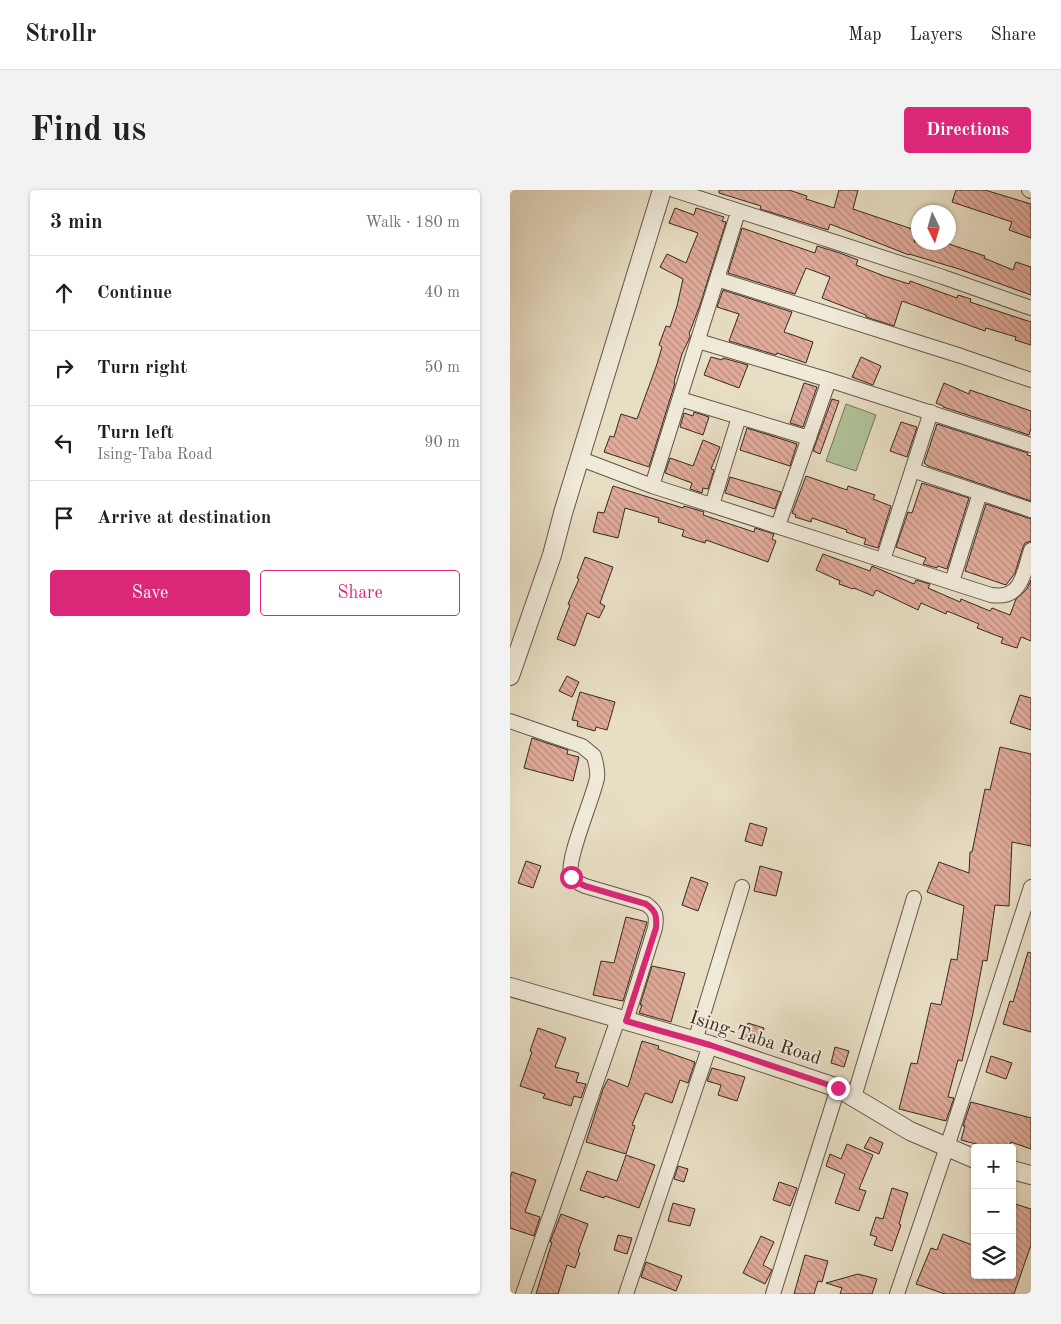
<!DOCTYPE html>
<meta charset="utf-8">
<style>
body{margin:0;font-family:"Old Standard TT",serif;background:#f2f2f2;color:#202124}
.controls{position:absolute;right:15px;bottom:15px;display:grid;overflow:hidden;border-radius:5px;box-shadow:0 1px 4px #0004}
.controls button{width:45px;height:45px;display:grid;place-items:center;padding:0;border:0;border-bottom:1px solid #e0e0e0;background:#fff;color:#202124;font:25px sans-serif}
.compass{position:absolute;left:401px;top:15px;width:45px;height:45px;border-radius:50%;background:#fff;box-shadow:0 1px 4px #0004;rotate:175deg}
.stop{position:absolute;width:15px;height:15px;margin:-11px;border:4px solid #db2777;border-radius:50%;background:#fff}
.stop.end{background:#db2777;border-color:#fff;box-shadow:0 1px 5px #0008}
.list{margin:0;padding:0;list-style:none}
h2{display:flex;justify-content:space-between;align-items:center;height:65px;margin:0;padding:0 20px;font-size:21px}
h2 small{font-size:16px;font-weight:400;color:#757577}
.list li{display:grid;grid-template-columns:32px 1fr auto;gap:15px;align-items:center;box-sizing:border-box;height:75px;padding:0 20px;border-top:1px solid #e0e0e0}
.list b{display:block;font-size:19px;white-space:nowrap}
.list p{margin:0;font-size:16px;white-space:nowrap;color:#757577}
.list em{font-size:16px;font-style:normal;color:#757577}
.actions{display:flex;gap:10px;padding:15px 20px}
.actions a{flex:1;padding:11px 0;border:1px solid #db2777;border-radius:5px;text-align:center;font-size:18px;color:#db2777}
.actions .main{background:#db2777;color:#fff}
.icon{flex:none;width:28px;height:28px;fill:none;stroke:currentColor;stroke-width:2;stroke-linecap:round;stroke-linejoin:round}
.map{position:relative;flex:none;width:521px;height:1104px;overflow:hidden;border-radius:5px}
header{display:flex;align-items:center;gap:30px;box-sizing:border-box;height:70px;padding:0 25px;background:#fff;border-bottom:1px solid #e0e0e0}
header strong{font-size:24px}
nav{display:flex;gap:28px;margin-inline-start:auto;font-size:18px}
.intro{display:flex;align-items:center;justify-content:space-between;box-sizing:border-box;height:120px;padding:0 30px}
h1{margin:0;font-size:35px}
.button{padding:12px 22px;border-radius:5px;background:#db2777;color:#fff;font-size:18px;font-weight:700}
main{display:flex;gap:30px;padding:0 30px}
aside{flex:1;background:#fff;border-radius:5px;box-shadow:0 1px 4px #0004}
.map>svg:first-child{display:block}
.pitch{fill:#b0c299;stroke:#74755e}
.building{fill:url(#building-back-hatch);stroke:#372823}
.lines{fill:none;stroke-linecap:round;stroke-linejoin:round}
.minor-casing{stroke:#63564b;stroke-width:16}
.tertiary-casing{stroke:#63564b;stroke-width:20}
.minor{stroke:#f0ead9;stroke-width:14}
.tertiary{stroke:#f0ead9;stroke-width:18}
.route{stroke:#db2777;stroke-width:6}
.labels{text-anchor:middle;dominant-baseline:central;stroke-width:4;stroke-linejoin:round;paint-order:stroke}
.street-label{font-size:19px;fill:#372823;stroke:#f0ead9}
</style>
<header>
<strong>Strollr</strong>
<nav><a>Map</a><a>Layers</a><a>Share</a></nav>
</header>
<div class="intro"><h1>Find us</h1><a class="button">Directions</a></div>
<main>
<aside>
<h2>3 min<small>Walk · 180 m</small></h2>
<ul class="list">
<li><svg class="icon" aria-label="ahead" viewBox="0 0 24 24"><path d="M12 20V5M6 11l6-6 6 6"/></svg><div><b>Continue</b></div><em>40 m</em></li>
<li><svg class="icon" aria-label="right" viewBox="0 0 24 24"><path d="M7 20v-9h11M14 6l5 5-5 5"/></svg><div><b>Turn right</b></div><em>50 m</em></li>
<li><svg class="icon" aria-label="left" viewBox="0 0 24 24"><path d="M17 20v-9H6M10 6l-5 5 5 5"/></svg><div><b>Turn left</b><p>Ising-Taba Road</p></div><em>90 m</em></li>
<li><svg class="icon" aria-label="arrive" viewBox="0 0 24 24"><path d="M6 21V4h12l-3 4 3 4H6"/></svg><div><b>Arrive at destination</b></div></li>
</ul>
<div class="actions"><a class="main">Save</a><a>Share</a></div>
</aside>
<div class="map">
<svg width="521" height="1104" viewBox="0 0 521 1104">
<defs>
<pattern id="building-back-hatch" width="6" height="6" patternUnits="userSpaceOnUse" patternTransform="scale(1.25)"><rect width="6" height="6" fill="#e1ab9a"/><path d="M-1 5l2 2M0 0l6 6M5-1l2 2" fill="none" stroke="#b78b7d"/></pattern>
</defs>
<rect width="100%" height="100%" fill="#e8dec4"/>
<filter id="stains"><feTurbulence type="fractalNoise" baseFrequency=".004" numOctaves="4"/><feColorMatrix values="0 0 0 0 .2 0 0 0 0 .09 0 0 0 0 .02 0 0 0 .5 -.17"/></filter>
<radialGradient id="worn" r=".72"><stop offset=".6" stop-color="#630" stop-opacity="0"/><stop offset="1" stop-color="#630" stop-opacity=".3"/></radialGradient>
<path class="pitch" d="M 336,214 L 366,225 L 346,281 L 316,271 Z"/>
<path class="building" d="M 209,0 L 279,0 L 297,6 L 296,9 L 324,18 L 329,0 L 348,0 L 343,19 L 408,41 L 404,52 L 433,52 L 475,66 L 474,68 L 503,80 L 506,72 L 521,77 L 521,105 L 449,79 L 399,64 L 399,65 L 320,34 L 318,40 L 250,19 L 251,16 L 209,3 Z
M 446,0 L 475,0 L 521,14 L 521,48 L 499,40 L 502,32 L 442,12 Z
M 165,18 L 184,25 L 186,18 L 214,27 L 212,31 L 216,32 L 190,115 L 179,144 L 180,145 L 180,147 L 172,164 L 164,192 L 165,193 L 139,277 L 94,262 L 100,246 L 104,247 L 111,224 L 127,229 L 147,174 L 152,157 L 149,155 L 156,136 L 160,137 L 167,116 L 173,89 L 150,77 L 157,64 L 176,73 L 188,43 L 159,33 Z
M 232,38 L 305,63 L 307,56 L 330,63 L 348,70 L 346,75 L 374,86 L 399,94 L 400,91 L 447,108 L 448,105 L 461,109 L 460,112 L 521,132 L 521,155 L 505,150 L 506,147 L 476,138 L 475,141 L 392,111 L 384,136 L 356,127 L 356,125 L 312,108 L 320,87 L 296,78 L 285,104 L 218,83 Z
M 213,100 L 282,122 L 274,142 L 303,152 L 296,173 L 267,163 L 266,165 L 219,151 L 229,124 L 207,117 Z
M 201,167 L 212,170 L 213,168 L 238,175 L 229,198 L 194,185 Z
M 351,167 L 371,176 L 363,195 L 342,187 Z
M 294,193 L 307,197 L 293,237 L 280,233 Z
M 434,193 L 459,204 L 460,200 L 521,221 L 521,238 L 519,245 L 433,217 L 433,216 L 426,213 Z
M 322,209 L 329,211 L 310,264 L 303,261 Z
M 184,222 L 199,227 L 193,245 L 170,237 L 174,223 L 183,226 Z
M 391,232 L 407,237 L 397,267 L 380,261 Z
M 427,234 L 518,263 L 517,265 L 521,266 L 521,311 L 418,276 L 414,273 Z
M 237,238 L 287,254 L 280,276 L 230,260 Z
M 193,250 L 210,257 L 201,279 L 204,280 L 198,299 L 193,298 L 192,303 L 180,299 L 182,293 L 155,283 L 160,268 L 183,276 Z
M 296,286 L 337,300 L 338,296 L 365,305 L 363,309 L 381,316 L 368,358 L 354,354 L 356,349 L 336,342 L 337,340 L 302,328 L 301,332 L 285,327 L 286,325 L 282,323 Z
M 220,287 L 271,302 L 265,319 L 215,303 Z
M 412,293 L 459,308 L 437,379 L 428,376 L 427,378 L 413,374 L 416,368 L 386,357 L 398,322 L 402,323 Z
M 103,296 L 173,318 L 174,316 L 194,322 L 193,325 L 244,342 L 245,338 L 264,344 L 262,349 L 266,351 L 258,372 L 196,350 L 195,353 L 172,346 L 174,340 L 148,332 L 149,328 L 115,318 L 108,348 L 83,342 L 88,322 L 94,323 Z
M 476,314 L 521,329 L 521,351 L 515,353 L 513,357 L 505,383 L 496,395 L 455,381 Z
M 313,364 L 360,381 L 362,376 L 404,394 L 406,390 L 420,394 L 418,398 L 450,412 L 451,409 L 480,421 L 482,418 L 500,425 L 506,409 L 517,399 L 521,390 L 521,451 L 511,447 L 507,458 L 491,453 L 493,448 L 467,438 L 469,434 L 437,421 L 436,424 L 411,413 L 408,420 L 366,400 L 363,406 L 344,398 L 343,399 L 329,394 L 330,391 L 306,380 Z
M 75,367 L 103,377 L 90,413 L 95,416 L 89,428 L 77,423 L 65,456 L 47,449 L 60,415 L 58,414 L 69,389 L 67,388 Z
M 57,486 L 69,492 L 62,507 L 49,501 Z
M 70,502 L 105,512 L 97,540 L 86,537 L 85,541 L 67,536 L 68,531 L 62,530 Z
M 510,505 L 521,508 L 521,540 L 500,533 Z
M 22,548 L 58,560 L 57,564 L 69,567 L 63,591 L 14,578 Z
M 490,557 L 521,564 L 521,656 L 502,652 L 499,716 L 485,715 L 477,771 L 473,770 L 463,823 L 452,871 L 448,870 L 438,907 L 444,908 L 436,931 L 389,919 L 401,873 L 407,874 L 421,813 L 431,815 L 441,769 L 447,770 L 454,716 L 417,702 L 429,672 L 459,683 L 460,662 L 462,662 L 475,599 L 480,600 Z
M 240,633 L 257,638 L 252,656 L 235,651 Z
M 16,671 L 31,676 L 23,698 L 8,693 Z
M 250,676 L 272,682 L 266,706 L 244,701 Z
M 181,687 L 198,693 L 188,721 L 172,715 Z
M 116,727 L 137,732 L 113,811 L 83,805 L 91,771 L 104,773 Z
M 518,762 L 521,763 L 521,842 L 493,834 L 500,811 L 503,812 Z
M 142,776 L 175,783 L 161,832 L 129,823 L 132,815 L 130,815 Z
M 238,833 L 254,838 L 250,854 L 234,849 Z
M 28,838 L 56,848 L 45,877 L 69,883 L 66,892 L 76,894 L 71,908 L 64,906 L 61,916 L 33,908 L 35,904 L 10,896 L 22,862 L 20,861 Z
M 132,851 L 149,856 L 148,859 L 185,872 L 178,893 L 170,890 L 162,913 L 135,903 L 122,935 L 125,936 L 116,964 L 76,952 L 93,899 L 98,889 L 118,897 Z
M 325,857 L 339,861 L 334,877 L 321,873 Z
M 481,866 L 502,873 L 496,889 L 476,882 Z
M 202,878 L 235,887 L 227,911 L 208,905 L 211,895 L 197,891 Z
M 461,912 L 521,928 L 521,959 L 501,952 L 499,958 L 481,958 L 451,950 L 455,936 L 453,936 Z
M 360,947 L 373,953 L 369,964 L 354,958 Z
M 337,954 L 363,965 L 349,999 L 356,1001 L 349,1021 L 325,1013 L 335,984 L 316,976 L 320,964 L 331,969 Z
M 116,965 L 145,975 L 129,1018 L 95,1006 L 94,1008 L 70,1000 L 77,981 L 107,991 Z
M 168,976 L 178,979 L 174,992 L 164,989 Z
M 2,982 L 26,990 L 15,1022 L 30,1027 L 24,1046 L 0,1038 L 0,988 Z
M 269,992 L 287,998 L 280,1016 L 263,1010 Z
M 382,998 L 398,1003 L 389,1034 L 391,1035 L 382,1061 L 364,1055 L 367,1047 L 360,1045 L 366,1027 L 373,1029 Z
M 163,1013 L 185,1019 L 180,1036 L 158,1031 Z
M 502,1013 L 521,1019 L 521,1055 L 504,1104 L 435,1104 L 406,1094 L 421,1058 L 427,1060 L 433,1044 L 465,1056 L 465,1085 L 502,1085 Z
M 51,1024 L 78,1034 L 68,1062 L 70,1063 L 65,1078 L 57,1075 L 48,1104 L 26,1104 L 42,1052 L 40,1052 Z
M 108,1045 L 122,1048 L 117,1064 L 104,1060 Z
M 251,1046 L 264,1052 L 253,1075 L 262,1080 L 255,1094 L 233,1083 Z
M 295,1065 L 318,1071 L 312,1092 L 308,1091 L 304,1104 L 284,1104 Z
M 136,1072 L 172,1086 L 166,1101 L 131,1087 Z
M 348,1084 L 367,1089 L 362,1104 L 330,1104 L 332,1098 L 316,1093 Z"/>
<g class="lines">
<g class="minor-casing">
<path id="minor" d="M 164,0 L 433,87 L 521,118
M 519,0 L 521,1
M 207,89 L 451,166 L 521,190
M 188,151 L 319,190 L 521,255
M 170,209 L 299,248
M 71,269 L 142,296 L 481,405 C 512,410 513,384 521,360
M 402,280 L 521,320
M 142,296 L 228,22
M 202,315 L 229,227
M 268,336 L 319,190
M 373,370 L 421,222
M 442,392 L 470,303
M 0,531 L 72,556 L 84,566 C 86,573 88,581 87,588 C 83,609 56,669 61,685 C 63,691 70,694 75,696 L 136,714 C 146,721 147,726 145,738 L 116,831
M 185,851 L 232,697
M 344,907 L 404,708
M 13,1104 L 108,829
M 116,1104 L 200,855
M 263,1104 L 328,898
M 387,1104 L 437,957 L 521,697"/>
</g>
<g class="tertiary-casing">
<path id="tertiary" d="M 0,486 L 42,365 L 53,323 L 152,0
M 0,797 L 200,855 L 328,898 L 400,941 L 465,969
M 502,980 L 521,985"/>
</g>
<use href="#minor" class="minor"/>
<use href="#tertiary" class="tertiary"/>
</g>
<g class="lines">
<path class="route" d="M 61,687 L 67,692 L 75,696 L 136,714 C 146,721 147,726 146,738 L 116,831 L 200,855 L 328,898"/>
</g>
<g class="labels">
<g class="street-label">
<text transform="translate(245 849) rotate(18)">Ising-Taba Road</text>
</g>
</g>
<rect width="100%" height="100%" filter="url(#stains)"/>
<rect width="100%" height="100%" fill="url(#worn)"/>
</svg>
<div class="controls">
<button>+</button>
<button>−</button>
<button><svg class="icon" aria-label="layers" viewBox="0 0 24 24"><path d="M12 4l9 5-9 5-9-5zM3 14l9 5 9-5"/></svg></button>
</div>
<svg class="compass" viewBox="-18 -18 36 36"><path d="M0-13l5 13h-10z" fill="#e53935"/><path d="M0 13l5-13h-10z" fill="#757577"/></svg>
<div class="stop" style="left:61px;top:687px"></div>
<div class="stop end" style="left:328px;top:898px"></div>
</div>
</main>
